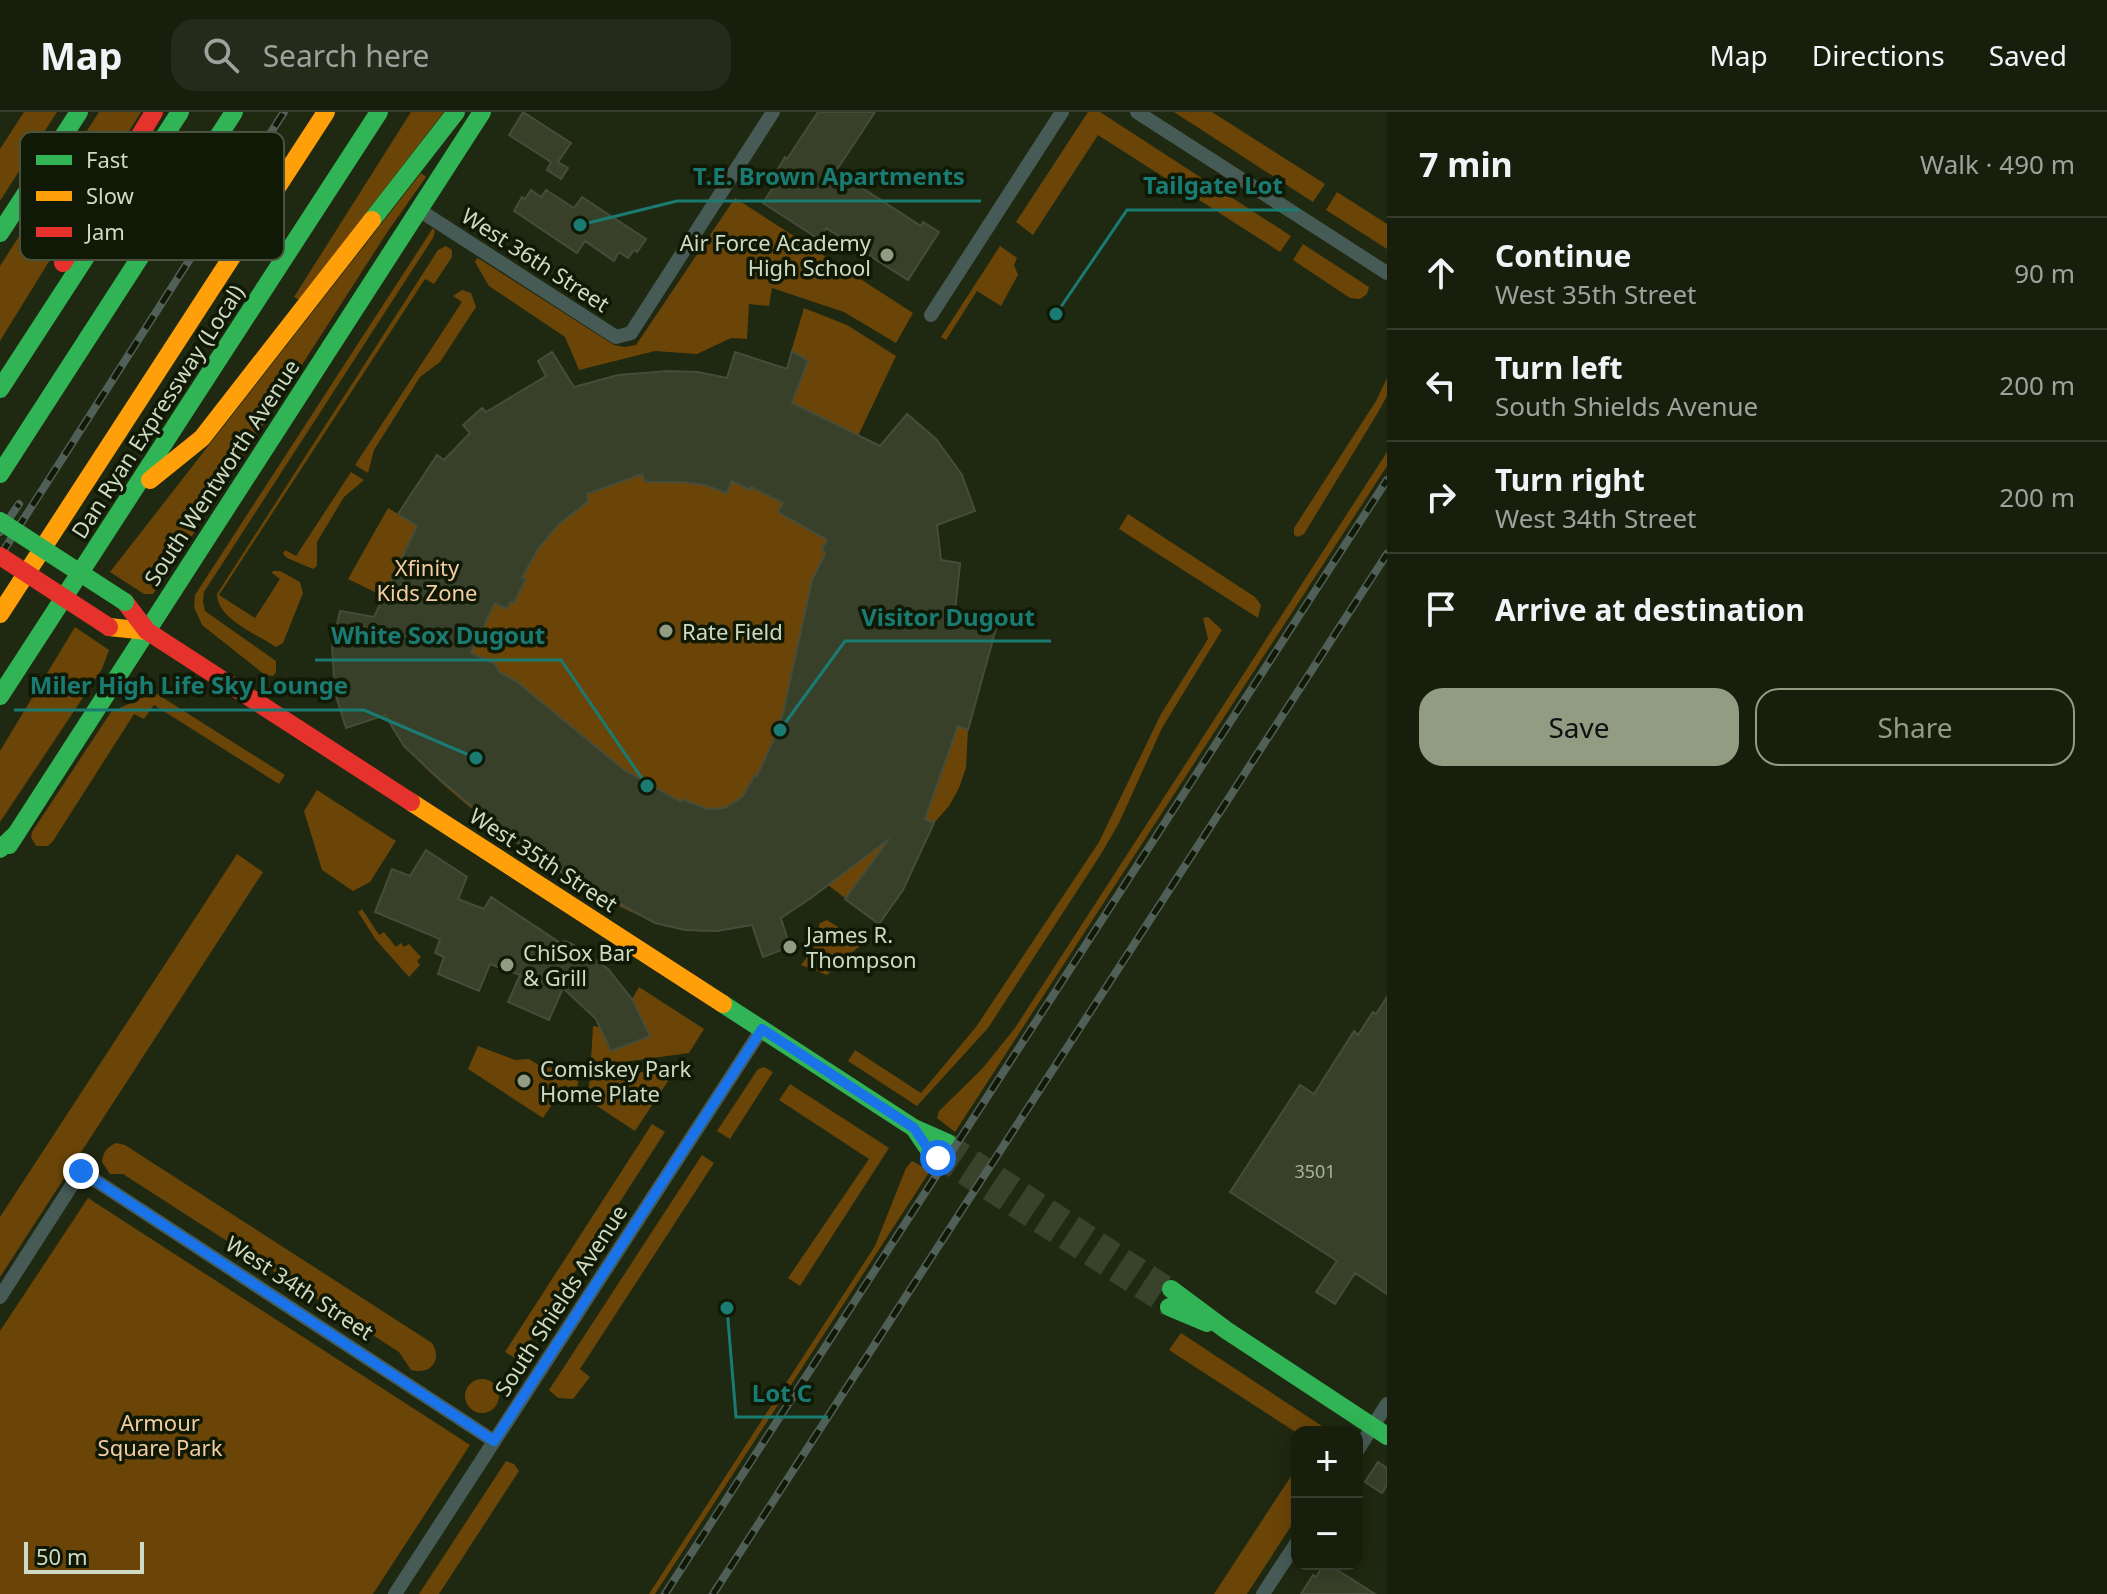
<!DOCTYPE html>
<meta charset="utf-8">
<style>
body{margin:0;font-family:"Noto Sans",sans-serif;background:#242b1a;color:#f1f3f6}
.controls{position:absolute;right:24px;bottom:24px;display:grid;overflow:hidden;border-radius:16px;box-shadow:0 4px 20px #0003}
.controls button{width:72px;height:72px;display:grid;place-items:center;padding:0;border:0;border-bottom:2px solid #363c2d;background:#171e0c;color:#f1f3f6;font:40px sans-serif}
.scale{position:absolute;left:24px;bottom:20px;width:120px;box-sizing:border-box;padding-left:8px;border:4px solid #cedac1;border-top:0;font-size:22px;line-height:28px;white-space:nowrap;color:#cedac1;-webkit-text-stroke:6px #101806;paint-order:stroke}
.stop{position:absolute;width:24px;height:24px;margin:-18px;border:6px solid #1a73e8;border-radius:50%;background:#fff}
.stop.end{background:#1a73e8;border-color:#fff;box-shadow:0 2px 8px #0008}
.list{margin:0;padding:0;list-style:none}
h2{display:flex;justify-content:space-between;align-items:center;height:104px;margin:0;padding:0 32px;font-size:34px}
h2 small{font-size:26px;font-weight:400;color:#9ea29d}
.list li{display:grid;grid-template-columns:52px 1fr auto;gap:24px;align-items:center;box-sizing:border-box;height:112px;padding:0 32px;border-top:2px solid #363c2d}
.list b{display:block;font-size:30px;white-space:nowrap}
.list p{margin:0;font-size:26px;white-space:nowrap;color:#9ea29d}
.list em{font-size:26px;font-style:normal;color:#9ea29d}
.actions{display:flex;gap:16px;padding:24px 32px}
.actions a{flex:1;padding:18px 0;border:2px solid #919c83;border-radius:24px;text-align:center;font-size:28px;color:#919c83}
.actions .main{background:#919c83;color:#111}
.icon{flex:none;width:44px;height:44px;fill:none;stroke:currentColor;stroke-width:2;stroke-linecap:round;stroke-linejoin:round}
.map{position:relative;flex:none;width:1387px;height:1482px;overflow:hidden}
header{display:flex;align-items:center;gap:48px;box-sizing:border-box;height:112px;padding:0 40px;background:#171e0c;border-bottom:2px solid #363c2d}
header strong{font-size:38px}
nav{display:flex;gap:44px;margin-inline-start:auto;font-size:28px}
.search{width:560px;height:72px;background:#242b1a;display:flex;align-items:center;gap:20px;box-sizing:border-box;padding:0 28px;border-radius:24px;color:#9ea29d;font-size:30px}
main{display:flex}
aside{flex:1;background:#171e0c}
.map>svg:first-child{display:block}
.green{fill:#6b4508}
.building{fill:#38402a;stroke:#454d3a;stroke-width:2;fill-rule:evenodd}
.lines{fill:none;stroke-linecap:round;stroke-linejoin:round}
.secondary-tunnel{stroke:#39432b;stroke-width:20;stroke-dasharray:20 10;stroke-linecap:butt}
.street{stroke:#465b55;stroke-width:14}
.fast{stroke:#30b455;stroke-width:18}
.slow{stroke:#ff9f0a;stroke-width:18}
.jam{stroke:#e5322d;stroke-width:18}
.rail-casing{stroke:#505f57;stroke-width:8}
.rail{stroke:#101806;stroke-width:5;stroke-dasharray:15;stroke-linecap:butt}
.fast-bridge{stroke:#30b455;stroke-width:18}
.jam-bridge{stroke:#e5322d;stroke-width:18}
.route{stroke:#1a73e8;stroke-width:10}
.poi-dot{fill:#919c83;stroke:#101806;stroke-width:3}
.labels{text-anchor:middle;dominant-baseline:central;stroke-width:7;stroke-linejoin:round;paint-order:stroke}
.number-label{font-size:18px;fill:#a8b49b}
.poi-label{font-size:22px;fill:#cedac1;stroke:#101806;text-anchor:start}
.street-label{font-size:22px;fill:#cedac1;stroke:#101806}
.park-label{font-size:22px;fill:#f4cca1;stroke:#101806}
.key{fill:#101806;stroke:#49523e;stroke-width:2}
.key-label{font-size:22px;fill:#cedac1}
.leader{fill:none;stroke:#197b72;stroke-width:3}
.callout-dot{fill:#197b72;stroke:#101806;stroke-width:3}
.callout-label{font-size:24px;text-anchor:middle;font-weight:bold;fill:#197b72;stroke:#101806;stroke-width:7;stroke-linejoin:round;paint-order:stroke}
</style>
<header>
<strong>Map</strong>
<div class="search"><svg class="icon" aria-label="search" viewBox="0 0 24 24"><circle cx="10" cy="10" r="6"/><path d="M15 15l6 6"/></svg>Search here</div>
<nav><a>Map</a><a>Directions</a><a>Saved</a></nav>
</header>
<main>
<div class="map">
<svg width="1387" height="1482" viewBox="0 0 1387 1482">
<rect width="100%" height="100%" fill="#1f2810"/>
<path class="green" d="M 24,0 L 57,0 L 0,89 L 0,37 Z
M 99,0 L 141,0 L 0,229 L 0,154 Z
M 411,0 L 444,0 L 299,188 L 294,185 Z
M 1088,0 L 1100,0 L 1291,124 L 1280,140 L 1098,23 L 1033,123 L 1016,110 Z
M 1174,0 L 1212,0 L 1325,72 L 1313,90 Z
M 421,61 L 426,65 L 388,119 L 215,388 L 206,396 L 202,409 L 153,482 L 144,482 L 110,460 Z
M 1337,80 L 1387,112 L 1387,137 L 1326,98 Z
M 735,86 L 913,201 L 896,231 L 844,200 L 772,176 L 769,194 L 749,192 L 747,227 L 731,226 L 697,242 L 655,239 L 579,258 L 565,225 L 489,174 L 475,150 L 477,146 L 481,148 L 614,233 L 624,235 L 636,233 Z
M 433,116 L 435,119 L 433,126 L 204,480 L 203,490 L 205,499 L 276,549 L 276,560 L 273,564 L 265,563 L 202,513 L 194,495 L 195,483 Z
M 1303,132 L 1369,175 L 1367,182 L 1360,187 L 1350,186 L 1293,148 Z
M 446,134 L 452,138 L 452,145 L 434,172 L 425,167 L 219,483 L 255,506 L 280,467 L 272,461 L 273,459 L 280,459 L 300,470 L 303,481 L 283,531 L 276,535 C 257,522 217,507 217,482 L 438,138 Z
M 1000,134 L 1017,146 L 1014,153 L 1018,163 L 1001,194 L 977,179 L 946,228 L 941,225 Z
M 462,178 L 471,181 L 476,195 L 440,250 L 420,265 L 374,338 L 368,361 L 355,353 L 462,190 L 453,184 Z
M 804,196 L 847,213 L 896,244 L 858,324 L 880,334 L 907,302 L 962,363 L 975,399 L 937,413 L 941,448 L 961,451 L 957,483 L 937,480 L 934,495 L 997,513 L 968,617 L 966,656 L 959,676 L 949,694 L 934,711 L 903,778 L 879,812 L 828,773 L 774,808 L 777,820 L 784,817 L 789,832 L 787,836 L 763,845 L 756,828 L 762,825 L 757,812 C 733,817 709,822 684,818 C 610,806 454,693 405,634 C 397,625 392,613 386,603 L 346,616 C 332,573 330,544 340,499 L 374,505 L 383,484 L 348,467 L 388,396 L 398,402 L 437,343 L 458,357 L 463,352 L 451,341 L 470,321 L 463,313 L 482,296 L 498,314 L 545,264 L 538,249 L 552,240 L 574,275 C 625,258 675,256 727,266 L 735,240 L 786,257 Z
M 1387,266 L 1387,284 L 1377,302 L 1304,422 L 1298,425 L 1294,423 L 1294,416 L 1376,289 Z
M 1387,340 L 1387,354 L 955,1020 L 937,1006 L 939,999 L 982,957 L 1015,916 Z
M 351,360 L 364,368 L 344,385 L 317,430 L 317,454 L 313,457 L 287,446 L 283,442 L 285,438 L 296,444 Z
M 1128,402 L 1255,485 L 1261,493 L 1258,506 L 1119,417 Z
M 1208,505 L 1222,518 L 1162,616 L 1119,711 L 1101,742 L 988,916 L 917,994 L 848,949 L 855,938 L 921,981 L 976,915 L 1099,730 L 1161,602 L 1208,527 L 1203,506 Z
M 75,515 L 109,538 L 102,557 L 0,710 L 0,639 Z
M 154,580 L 285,663 L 279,672 L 154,593 L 144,607 L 134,602 L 53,729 L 48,734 L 36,734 L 31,725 L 32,720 L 111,600 Z
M 317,678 L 396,729 L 370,770 L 353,779 L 322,758 L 304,699 Z
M 237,742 L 263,760 L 0,1165 L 0,1105 Z
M 362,797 L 379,823 L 384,820 L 396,835 L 401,831 L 404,835 L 409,832 L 421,845 L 417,849 L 420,853 L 409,865 L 376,828 L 358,800 Z
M 827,808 L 863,831 L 827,863 L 801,853 L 814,836 L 820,811 Z
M 639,875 L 704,917 L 689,941 L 623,950 L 591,949 L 593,914 L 650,924 L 632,887 Z
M 478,934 L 515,948 L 529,947 L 540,954 L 579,960 L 577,981 L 565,973 L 543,1006 L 468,957 Z
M 678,954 L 635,1019 L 588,988 L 590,961 L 636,961 Z
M 764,955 L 773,960 L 730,1027 L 717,1019 L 758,957 Z
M 790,972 L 889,1036 L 800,1174 L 788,1166 L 869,1047 L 779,988 Z
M 652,1012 L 665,1020 L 518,1248 L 505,1240 Z
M 116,1031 L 125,1033 L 432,1231 C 443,1249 430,1263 411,1258 L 399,1240 L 123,1062 L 110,1062 L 102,1050 C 103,1040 107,1035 116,1031 Z
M 702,1043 L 714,1051 L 580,1257 L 590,1265 L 573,1287 L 558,1286 L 549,1278 Z
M 912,1049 L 930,1059 L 655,1482 L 649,1482 L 875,1134 L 906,1056 Z
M 88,1086 L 470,1333 L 373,1482 L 0,1482 L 0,1219 Z
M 1181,1221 L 1331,1320 L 1297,1321 L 1169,1238 Z
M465 1284a17 17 0 1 1 34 0a17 17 0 1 1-34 0Z
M 506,1349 L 514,1352 L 519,1359 L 439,1482 L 419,1482 Z
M 1297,1355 L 1297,1405 L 1247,1482 L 1214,1482 Z"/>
<path class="building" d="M 523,0 L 571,31 L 558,50 L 568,56 L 561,67 L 547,58 L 551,50 L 509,23 Z
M 818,0 L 875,0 L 836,59 L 921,114 L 923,110 L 939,120 L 908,168 L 826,116 L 819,127 L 763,91 L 783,60 L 778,57 L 785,45 L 787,47 Z
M 531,78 L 541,85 L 546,78 L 574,96 L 582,85 L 646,127 L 637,140 L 634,138 L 628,146 L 619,140 L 614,149 L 585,129 L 577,141 L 514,99 L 522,85 L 525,87 Z
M 792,239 L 808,249 L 792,291 L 880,334 L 907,302 L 936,327 L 962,363 L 975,399 L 937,413 L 941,448 L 960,451 L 955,500 L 997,513 L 968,618 L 958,614 L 925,707 L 934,711 L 903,778 L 879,812 L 845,787 L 889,727 L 811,786 L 781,806 L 789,832 L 787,836 L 763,845 L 752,813 L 717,819 L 685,818 L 655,811 L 556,757 L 504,721 L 437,665 L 404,634 L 385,603 L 346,616 L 335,581 L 332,535 L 340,499 L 374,505 L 417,414 L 398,402 L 437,343 L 444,348 L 470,321 L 463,313 L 482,296 L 486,300 L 546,264 L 538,249 L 552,240 L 574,275 L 618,263 L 669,259 L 698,260 L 727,266 L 735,240 L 787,257 ZM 642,362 L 644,369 L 648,370 L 682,370 L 704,373 L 727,381 L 732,369 L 750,378 L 751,375 L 783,391 L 778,400 L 827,428 L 822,437 L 825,442 L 812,468 L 783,601 L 773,629 L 757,664 L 755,663 L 742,685 L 725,696 L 707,697 L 682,687 L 681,690 L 623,657 L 516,569 L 499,560 L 495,552 L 471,541 L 495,491 L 507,497 L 511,490 L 514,491 L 526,467 L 522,466 L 538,437 L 559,412 L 585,392 L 588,388 L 587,382 Z
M 426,738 L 467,765 L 458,787 L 484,797 L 491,785 L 562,832 L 564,829 L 572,832 L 608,857 L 632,887 L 650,924 L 611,939 L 596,907 L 563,876 L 549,908 L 508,890 L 520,863 L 490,852 L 479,879 L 438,862 L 444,845 L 435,841 L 440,827 L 375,800 L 392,757 L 410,764 Z
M 1387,885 L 1387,1182 L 1355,1161 L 1335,1192 L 1316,1180 L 1337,1149 L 1230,1080 L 1300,973 L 1314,982 L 1354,919 L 1358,923 L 1373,900 L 1376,902 Z
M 1378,1350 L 1387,1356 L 1387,1373 L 1382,1381 L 1365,1370 Z
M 1324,1452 L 1328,1452 L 1375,1482 L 1301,1482 L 1313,1463 L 1316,1465 Z"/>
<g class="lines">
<path class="secondary-tunnel" d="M 948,1031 L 1171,1177
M 938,1046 L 1169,1195"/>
<path class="street" d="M 1137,0 L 1387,161
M 419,98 L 616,225 L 631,221 L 773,0
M 931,203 L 1062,0
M 0,1185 L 81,1059 L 494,1329
M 1357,1339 L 1387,1292
M 395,1482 L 762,917
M 1263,1482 L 1297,1430"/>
<path class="fast" d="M 372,108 L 456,0
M 0,121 L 79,0
M 0,277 L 180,0
M 0,362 L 234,0
M 0,584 L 379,0
M 9,733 L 482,0
M 0,737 L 17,721
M 723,892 L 914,1016 L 948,1031
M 914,1016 L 931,1041 L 938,1046
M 1171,1177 L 1226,1218 L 1387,1324
M 1169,1195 L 1207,1211"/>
<path class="slow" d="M 150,368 L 202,326 L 372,108
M 0,502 L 326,0
M 109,515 L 147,519
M 411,690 L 723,892"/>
<path class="jam" d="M 63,151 L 154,0
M 125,490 L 147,519 L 411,690"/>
<g class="rail-casing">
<path id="rail" d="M 0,420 L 19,392
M 0,444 L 284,0
M 665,1482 L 1387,368
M 713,1482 L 1387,442"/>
</g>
<use href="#rail" class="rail"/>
<path class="fast-bridge" d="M 0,409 L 125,490"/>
<path class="jam-bridge" d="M 0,444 L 109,515"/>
</g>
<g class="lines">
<path class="route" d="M 81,1059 L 494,1329 L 762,917 L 914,1016 L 931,1041 L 938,1046"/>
</g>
<g class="poi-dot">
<circle cx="887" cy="143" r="8"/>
<circle cx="666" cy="519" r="8"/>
<circle cx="790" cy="835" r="8"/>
<circle cx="507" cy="853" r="8"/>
<circle cx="524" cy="969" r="8"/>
</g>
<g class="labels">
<g class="number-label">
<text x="1315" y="1059">3501</text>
</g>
<g class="poi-label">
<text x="871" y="130" text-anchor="end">Air Force Academy<tspan x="871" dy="25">High School</tspan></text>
<text x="682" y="519">Rate Field</text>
<text x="806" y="822">James R.<tspan x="806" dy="25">Thompson</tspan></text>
<text x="523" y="840">ChiSox Bar<tspan x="523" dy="25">&amp; Grill</tspan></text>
<text x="540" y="956">Comiskey Park<tspan x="540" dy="25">Home Plate</tspan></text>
</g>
<g class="street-label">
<text transform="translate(536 147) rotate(33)">West 36th Street</text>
<text transform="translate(157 299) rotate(-57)">Dan Ryan Expressway (Local)</text>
<text transform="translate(221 360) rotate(-57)">South Wentworth Avenue</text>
<text transform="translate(544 747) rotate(33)">West 35th Street</text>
<text transform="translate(300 1175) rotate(33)">West 34th Street</text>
<text transform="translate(560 1188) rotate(-57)">South Shields Avenue</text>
</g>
<g class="park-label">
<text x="427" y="455">Xfinity<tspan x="427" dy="25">Kids Zone</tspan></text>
<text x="160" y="1310">Armour<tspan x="160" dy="25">Square Park</tspan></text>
</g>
</g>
<rect x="20" y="20" width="264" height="128" rx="12" class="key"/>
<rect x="36" y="43" width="36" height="10" fill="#30b455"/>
<rect x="36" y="79" width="36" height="10" fill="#ff9f0a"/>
<rect x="36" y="115" width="36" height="10" fill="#e5322d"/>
<g class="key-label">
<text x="86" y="56">Fast</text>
<text x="86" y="92">Slow</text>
<text x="86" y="128">Jam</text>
</g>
<path class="leader" d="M580 113L677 89H981M1056 202L1127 98H1299M780 618L845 529H1051M647 674L561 548H315M476 646L364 598H14M727 1196L736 1305H828"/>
<g class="callout-dot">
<circle cx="580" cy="113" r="8"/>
<circle cx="1056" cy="202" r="8"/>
<circle cx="780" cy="618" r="8"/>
<circle cx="647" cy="674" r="8"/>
<circle cx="476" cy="646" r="8"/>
<circle cx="727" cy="1196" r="8"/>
</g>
<g class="callout-label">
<text x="829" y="73">T.E. Brown Apartments</text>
<text x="1213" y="82">Tailgate Lot</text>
<text x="948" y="514">Visitor Dugout</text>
<text x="438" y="532">White Sox Dugout</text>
<text x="189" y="582">Miler High Life Sky Lounge</text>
<text x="782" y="1290">Lot C</text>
</g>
</svg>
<div class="controls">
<button>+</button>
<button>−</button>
</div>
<div class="scale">50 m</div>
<div class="stop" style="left:938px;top:1046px"></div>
<div class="stop end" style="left:81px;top:1059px"></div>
</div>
<aside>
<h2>7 min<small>Walk · 490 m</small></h2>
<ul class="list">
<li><svg class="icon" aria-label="ahead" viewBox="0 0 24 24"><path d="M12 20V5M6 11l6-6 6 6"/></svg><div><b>Continue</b><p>West 35th Street</p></div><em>90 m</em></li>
<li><svg class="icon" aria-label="left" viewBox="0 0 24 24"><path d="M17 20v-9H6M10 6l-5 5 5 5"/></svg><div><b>Turn left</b><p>South Shields Avenue</p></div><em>200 m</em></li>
<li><svg class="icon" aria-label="right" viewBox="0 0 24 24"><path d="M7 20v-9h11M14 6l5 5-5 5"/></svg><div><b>Turn right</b><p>West 34th Street</p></div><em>200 m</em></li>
<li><svg class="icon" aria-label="arrive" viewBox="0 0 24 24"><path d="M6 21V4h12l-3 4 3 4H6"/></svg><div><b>Arrive at destination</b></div></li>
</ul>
<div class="actions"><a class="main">Save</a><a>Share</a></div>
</aside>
</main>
